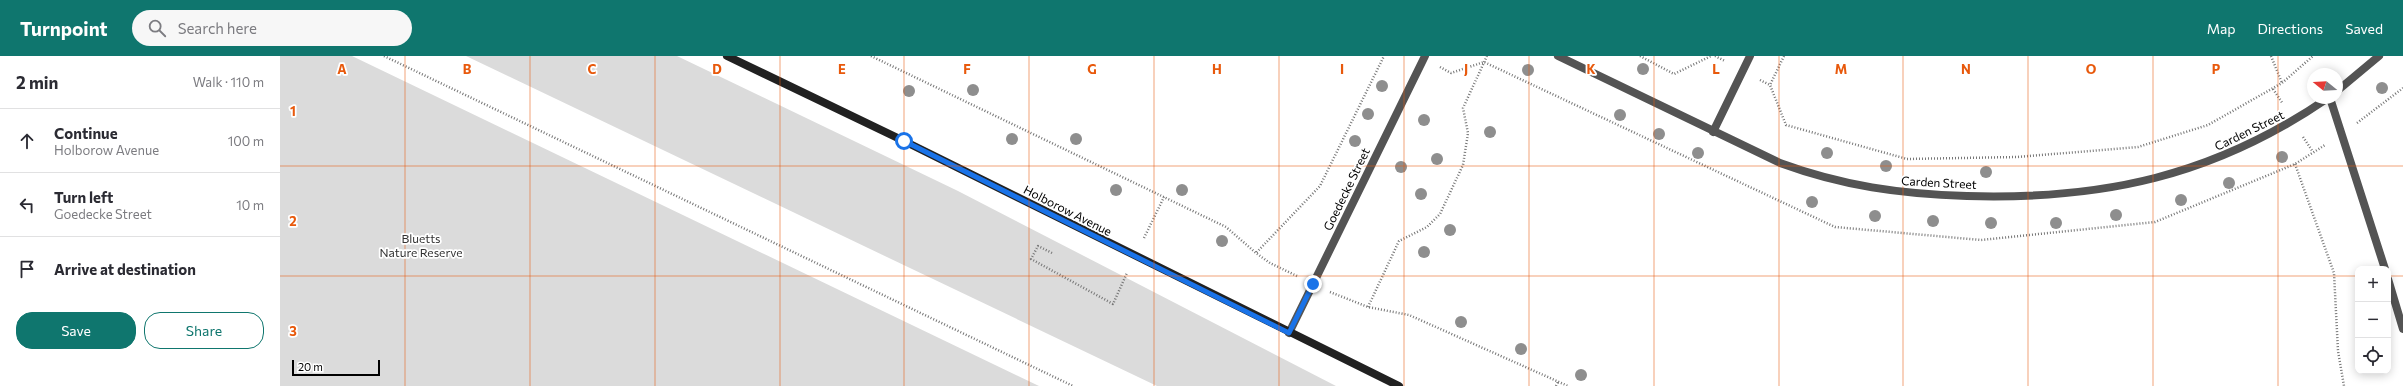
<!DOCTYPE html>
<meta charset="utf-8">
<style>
body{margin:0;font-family:Commissioner,sans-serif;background:#f7f7f7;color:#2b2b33}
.controls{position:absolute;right:12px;bottom:12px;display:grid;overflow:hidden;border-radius:8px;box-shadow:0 2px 10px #0003}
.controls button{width:36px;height:36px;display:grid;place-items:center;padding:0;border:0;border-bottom:1px solid #e1e1e2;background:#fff;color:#2b2b33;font:20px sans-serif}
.compass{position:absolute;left:2027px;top:12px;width:36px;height:36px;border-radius:50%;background:#fff;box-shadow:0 2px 10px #0003;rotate:288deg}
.scale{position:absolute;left:12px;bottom:10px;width:88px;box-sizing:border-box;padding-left:4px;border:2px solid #000;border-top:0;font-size:11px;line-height:14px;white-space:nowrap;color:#000;-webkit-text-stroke:3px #fff;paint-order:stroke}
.stop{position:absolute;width:12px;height:12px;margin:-9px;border:3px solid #1a73e8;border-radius:50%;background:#fff}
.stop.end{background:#1a73e8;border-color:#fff;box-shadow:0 1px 4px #0008}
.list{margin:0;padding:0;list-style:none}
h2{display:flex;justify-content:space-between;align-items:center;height:52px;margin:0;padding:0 16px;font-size:17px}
h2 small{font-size:13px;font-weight:400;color:#7c7c81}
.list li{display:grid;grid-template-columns:26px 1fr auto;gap:12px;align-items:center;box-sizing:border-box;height:64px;padding:0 16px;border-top:1px solid #e1e1e2}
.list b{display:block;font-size:15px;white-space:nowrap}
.list p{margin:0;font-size:13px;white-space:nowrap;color:#7c7c81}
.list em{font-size:13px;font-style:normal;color:#7c7c81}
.actions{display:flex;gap:8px;padding:12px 16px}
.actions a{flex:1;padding:9px 0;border:1px solid #0f766e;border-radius:16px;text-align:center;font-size:14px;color:#0f766e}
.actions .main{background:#0f766e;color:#fff}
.icon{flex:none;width:22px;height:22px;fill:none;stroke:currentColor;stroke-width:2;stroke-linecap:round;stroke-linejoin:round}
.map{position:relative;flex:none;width:2123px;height:330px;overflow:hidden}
header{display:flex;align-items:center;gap:24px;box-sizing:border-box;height:56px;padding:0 20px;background:#0f766e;color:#fff}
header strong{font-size:19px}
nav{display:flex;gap:22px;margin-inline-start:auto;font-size:14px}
.search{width:280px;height:36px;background:#f7f7f7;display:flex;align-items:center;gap:10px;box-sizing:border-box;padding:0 14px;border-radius:22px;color:#7c7c81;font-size:15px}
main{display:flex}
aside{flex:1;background:#fff}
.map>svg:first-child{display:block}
.green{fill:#dbdbdb}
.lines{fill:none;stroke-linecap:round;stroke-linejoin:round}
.path{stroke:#767676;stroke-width:2.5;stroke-dasharray:1 2;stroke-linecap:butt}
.minor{stroke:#545454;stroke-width:8}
.secondary{stroke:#212121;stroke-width:8}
.tree{fill:#8e8e8e}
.route{stroke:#1a73e8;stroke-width:5}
.grid{fill:none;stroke:#e8590c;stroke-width:1;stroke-opacity:0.55}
.labels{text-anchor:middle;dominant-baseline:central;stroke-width:3.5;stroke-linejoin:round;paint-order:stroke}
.street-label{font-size:12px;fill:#000;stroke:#fff}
.park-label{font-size:12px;fill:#323232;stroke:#fff}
.grid-label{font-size:13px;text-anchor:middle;font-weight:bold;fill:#e8590c;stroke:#fff;stroke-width:3.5;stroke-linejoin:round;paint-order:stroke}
</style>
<header>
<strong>Turnpoint</strong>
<div class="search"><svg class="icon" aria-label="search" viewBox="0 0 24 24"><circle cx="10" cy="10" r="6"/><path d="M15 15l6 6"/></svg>Search here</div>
<nav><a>Map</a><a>Directions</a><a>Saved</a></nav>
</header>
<main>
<aside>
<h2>2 min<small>Walk · 110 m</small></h2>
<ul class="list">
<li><svg class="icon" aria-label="ahead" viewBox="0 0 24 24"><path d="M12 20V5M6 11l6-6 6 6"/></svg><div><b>Continue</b><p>Holborow Avenue</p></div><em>100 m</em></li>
<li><svg class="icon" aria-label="left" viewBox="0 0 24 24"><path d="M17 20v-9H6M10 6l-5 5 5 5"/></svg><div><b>Turn left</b><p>Goedecke Street</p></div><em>10 m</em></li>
<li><svg class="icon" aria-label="arrive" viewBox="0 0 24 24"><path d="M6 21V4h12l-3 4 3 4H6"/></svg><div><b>Arrive at destination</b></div></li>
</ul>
<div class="actions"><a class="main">Save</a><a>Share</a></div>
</aside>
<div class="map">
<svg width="2123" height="330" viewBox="0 0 2123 330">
<rect width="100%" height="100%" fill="#fff"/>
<path class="green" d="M 0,0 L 72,0 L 759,330 L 0,330 Z
M 186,0 L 397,0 L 678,135 L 1056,330 L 877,330 Z"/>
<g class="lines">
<path class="path" d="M 104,0 L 793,330
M 591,0 L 946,171 L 976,197
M 1360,0 L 1394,18 L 1431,0
M 1435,0 L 1445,5
M 1504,0 L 1490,29 L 1506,69 L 1627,103 L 1737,101 L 1858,91 L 1928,69 L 2002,27 L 2033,0
M 1991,0 L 2002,27
M 1160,11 L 1171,17 L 1204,6 L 1555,171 L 1701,184 L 1875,166 L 2015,108 L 2045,89
M 1480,24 L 1490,29
M 1993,33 L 2003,48
M 2077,67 L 2123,32
M 2023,81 L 2033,96
M 2015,108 L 2054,217 L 2058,295 L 2064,330
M 864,182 L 884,141
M 772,197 L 758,190 L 751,203 L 833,248 L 847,217
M 1017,220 L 990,207 L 976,197 L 1040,130 L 1104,0
M 1050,236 L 1088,251 L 1129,259 L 1288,330
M 1088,251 L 1119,185 L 1147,171 L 1160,158 L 1183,109 L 1188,77 L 1183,52 L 1207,0
M 1276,330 L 1278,326"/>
<path class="minor" d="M 1278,0 L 1500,107 C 1563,130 1620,138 1687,140 C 1823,144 1934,120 2048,42
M 2057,35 L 2099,0
M 2050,42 L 2105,213
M 1433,76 L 1470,0
M 2108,223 L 2123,273
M 1009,277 L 1145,0"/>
<path class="secondary" d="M 447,0 L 624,85 L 1119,330"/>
</g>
<g class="tree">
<circle cx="1363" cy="13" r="6"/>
<circle cx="1248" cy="14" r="6"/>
<circle cx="1102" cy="30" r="6"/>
<circle cx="2102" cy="32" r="6"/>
<circle cx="693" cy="34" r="6"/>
<circle cx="629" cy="35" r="6"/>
<circle cx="1088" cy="58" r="6"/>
<circle cx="1340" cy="59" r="6"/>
<circle cx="1144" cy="64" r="6"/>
<circle cx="1210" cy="76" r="6"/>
<circle cx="1379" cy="78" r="6"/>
<circle cx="732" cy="83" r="6"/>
<circle cx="796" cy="83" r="6"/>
<circle cx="1075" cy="85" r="6"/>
<circle cx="1418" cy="97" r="6"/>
<circle cx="1547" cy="97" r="6"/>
<circle cx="2002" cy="101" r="6"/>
<circle cx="1157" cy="103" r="6"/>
<circle cx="1606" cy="110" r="6"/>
<circle cx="1121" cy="111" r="6"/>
<circle cx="1706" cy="116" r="6"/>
<circle cx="1949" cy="127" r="6"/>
<circle cx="836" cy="134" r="6"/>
<circle cx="902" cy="134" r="6"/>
<circle cx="1141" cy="138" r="6"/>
<circle cx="1901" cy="144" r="6"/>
<circle cx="1532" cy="146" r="6"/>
<circle cx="1836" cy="159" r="6"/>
<circle cx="1595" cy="160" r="6"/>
<circle cx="1653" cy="165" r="6"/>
<circle cx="1711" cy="167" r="6"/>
<circle cx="1776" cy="167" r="6"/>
<circle cx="1170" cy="174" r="6"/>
<circle cx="942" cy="185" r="6"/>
<circle cx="1144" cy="196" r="6"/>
<circle cx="1181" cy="266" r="6"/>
<circle cx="1241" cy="293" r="6"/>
<circle cx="1301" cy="319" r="6"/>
</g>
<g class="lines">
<path class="route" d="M 624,85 L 1009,277 L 1033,228"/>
</g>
<path class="grid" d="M 125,0 L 125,330M 250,0 L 250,330M 375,0 L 375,330M 500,0 L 500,330M 624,0 L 624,330M 749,0 L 749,330M 874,0 L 874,330M 999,0 L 999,330M 1124,0 L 1124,330M 1249,0 L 1249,330M 1374,0 L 1374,330M 1499,0 L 1499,330M 1623,0 L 1623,330M 1748,0 L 1748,330M 1873,0 L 1873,330M 1998,0 L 1998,330M 0,110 L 2123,110M 0,220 L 2078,220M 2108,220 L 2123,220"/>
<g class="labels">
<g class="street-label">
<text transform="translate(1969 74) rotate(-26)">Carden Street</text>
<text transform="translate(1659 126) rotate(3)">Carden Street</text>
<text transform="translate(1066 133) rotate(-64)">Goedecke Street</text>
<text transform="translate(788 154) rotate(27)">Holborow Avenue</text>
</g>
<g class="park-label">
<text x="141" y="182">Bluetts<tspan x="141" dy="14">Nature Reserve</tspan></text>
</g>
</g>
<g class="grid-label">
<text x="62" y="18">A</text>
<text x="187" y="18">B</text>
<text x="312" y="18">C</text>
<text x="437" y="18">D</text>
<text x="562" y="18">E</text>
<text x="687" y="18">F</text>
<text x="812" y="18">G</text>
<text x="937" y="18">H</text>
<text x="1062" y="18">I</text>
<text x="1186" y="18">J</text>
<text x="1311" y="18">K</text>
<text x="1436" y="18">L</text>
<text x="1561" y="18">M</text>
<text x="1686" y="18">N</text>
<text x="1811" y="18">O</text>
<text x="1936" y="18">P</text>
<text x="13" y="60">1</text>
<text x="13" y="170">2</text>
<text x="13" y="280">3</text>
</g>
</svg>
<div class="controls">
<button>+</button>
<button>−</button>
<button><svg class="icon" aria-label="locate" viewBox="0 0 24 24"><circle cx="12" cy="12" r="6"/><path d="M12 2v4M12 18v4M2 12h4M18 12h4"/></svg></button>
</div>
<svg class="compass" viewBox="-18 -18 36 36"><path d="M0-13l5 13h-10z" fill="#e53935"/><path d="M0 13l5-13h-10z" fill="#7c7c81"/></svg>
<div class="scale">20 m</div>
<div class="stop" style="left:624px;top:85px"></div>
<div class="stop end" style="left:1033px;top:228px"></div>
</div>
</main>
